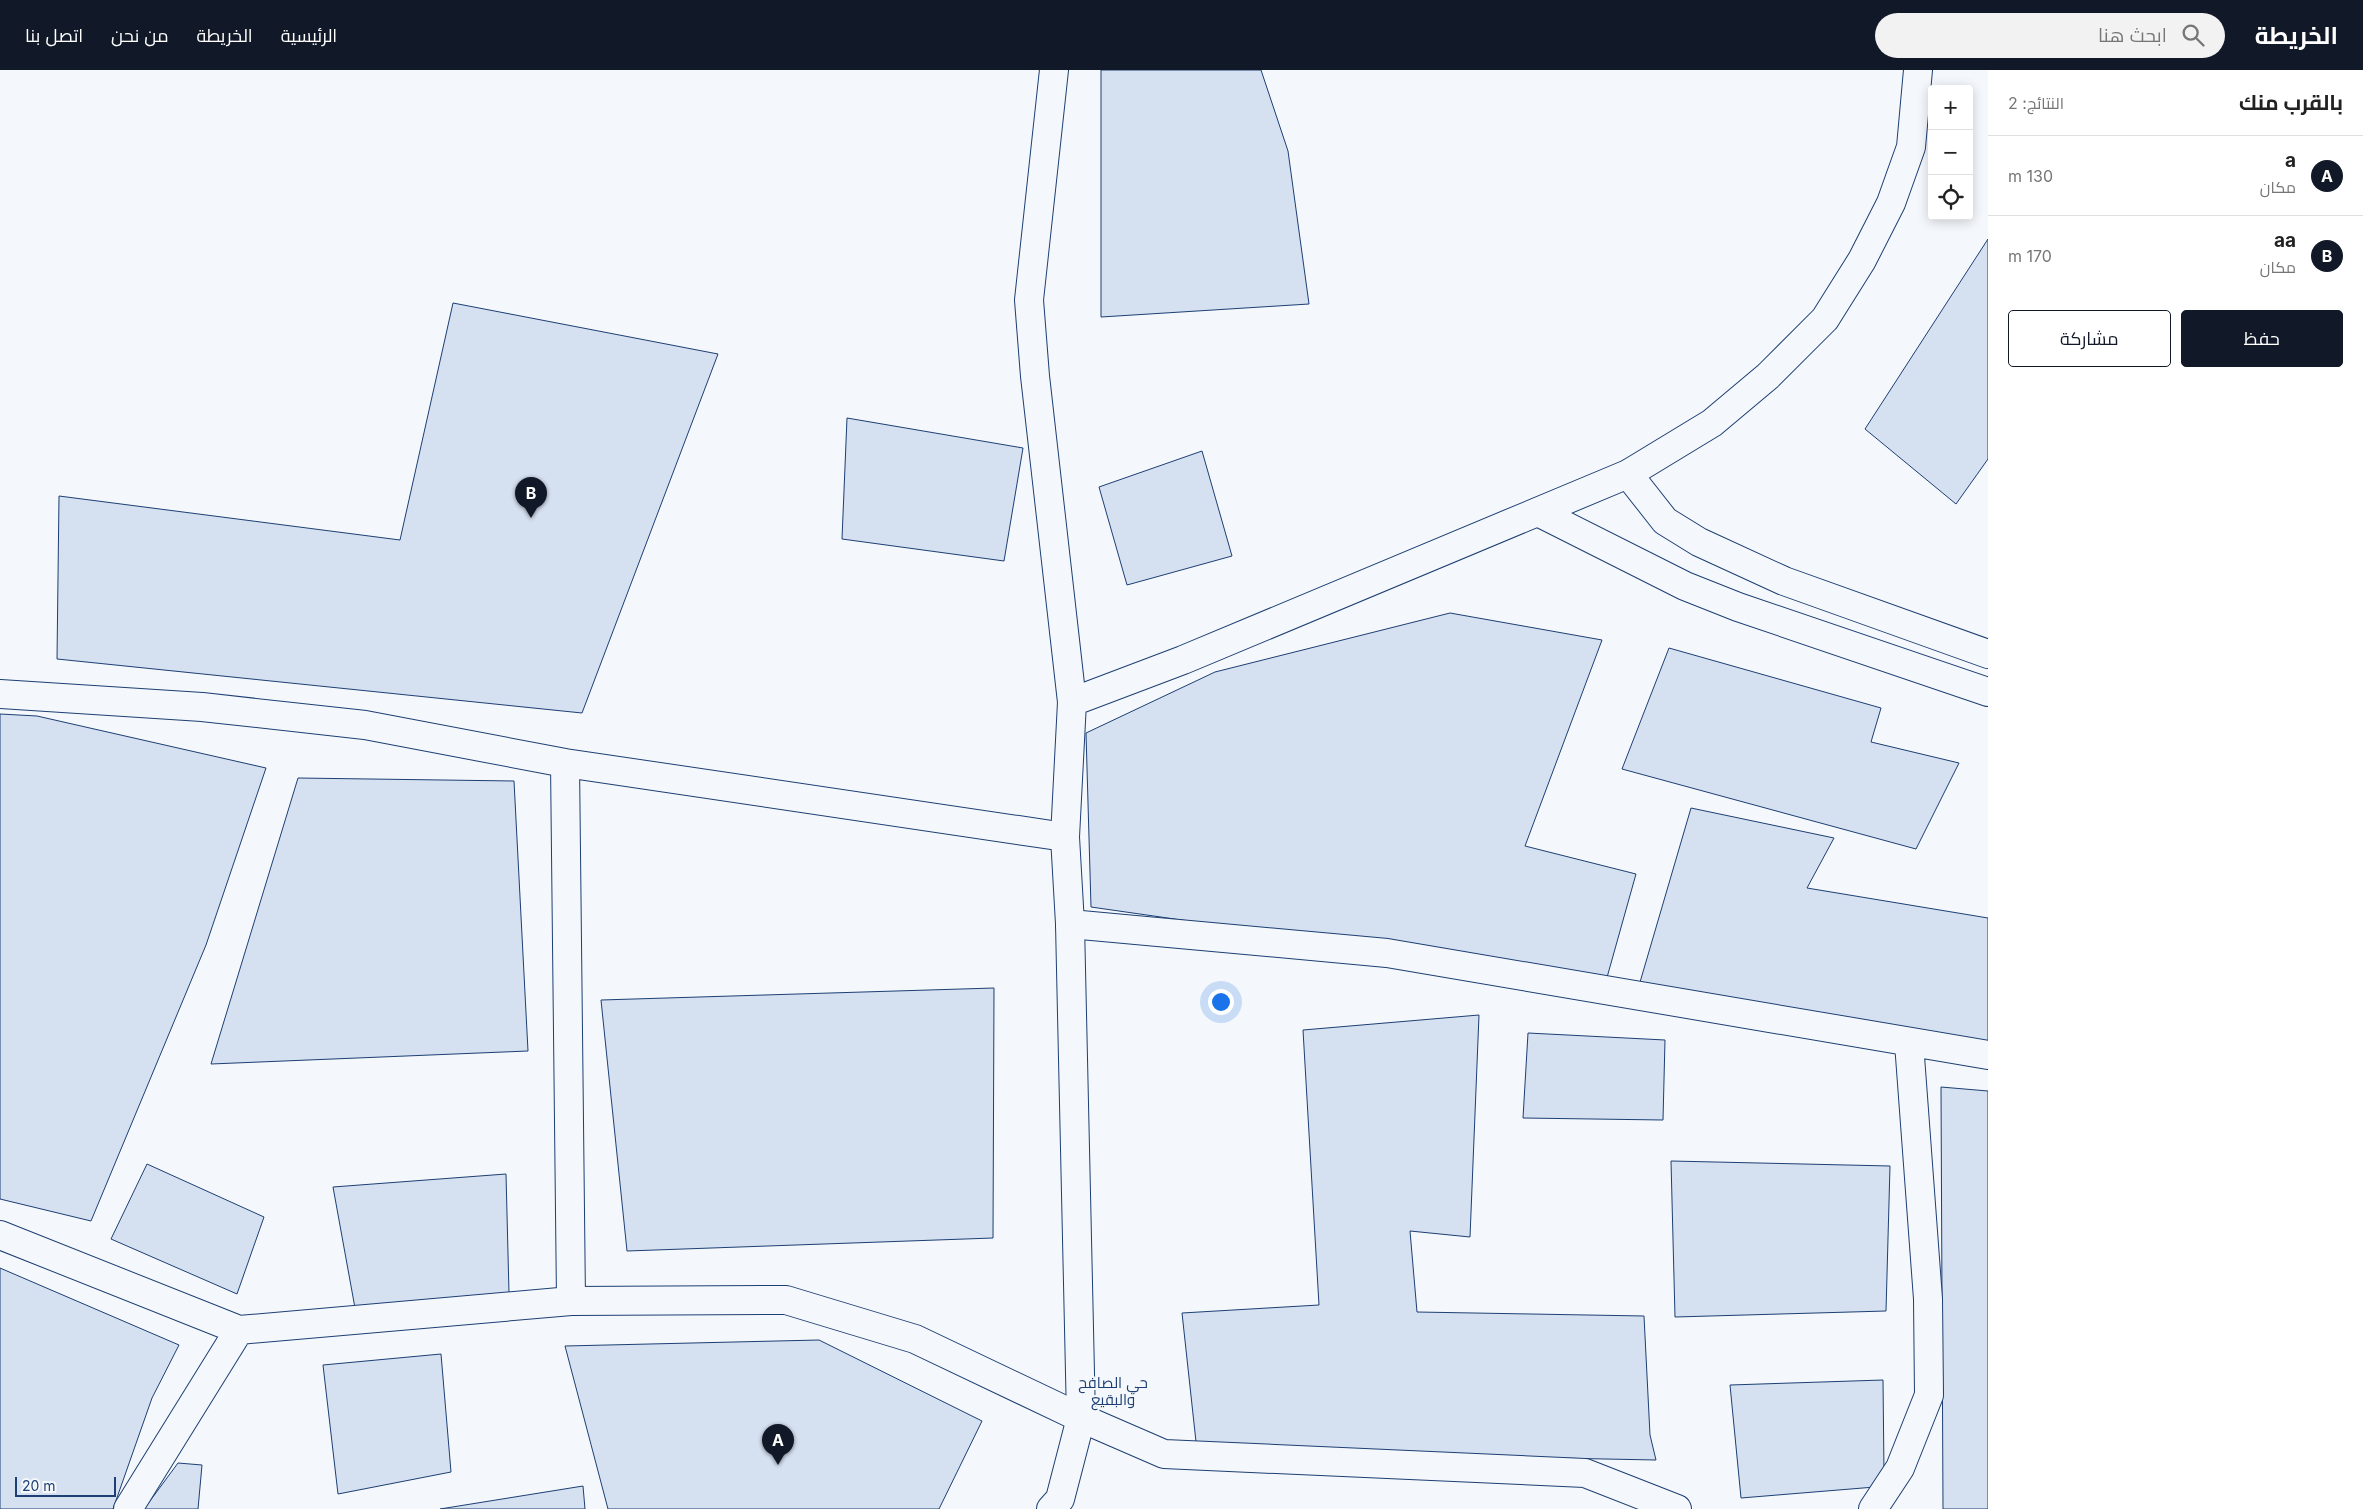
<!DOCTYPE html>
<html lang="ar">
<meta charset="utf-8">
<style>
body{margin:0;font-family:Inter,Cairo,sans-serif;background:#f2f2f2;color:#222;direction:rtl}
.controls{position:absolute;right:15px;top:15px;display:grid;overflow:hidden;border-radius:5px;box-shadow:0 2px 12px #0003}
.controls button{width:45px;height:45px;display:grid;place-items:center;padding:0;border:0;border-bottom:1px solid #e0e0e0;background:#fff;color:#222;font:25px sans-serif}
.scale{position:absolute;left:15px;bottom:12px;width:101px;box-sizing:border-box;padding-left:5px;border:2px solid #1d3f73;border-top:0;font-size:14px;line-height:18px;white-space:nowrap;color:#1d3f73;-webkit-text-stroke:4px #f4f7fb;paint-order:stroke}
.you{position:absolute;left:1220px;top:931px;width:18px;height:18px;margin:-12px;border:4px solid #fff;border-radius:50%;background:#1a73e8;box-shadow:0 0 0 8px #1a73e833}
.badge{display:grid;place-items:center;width:32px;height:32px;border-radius:50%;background:#111827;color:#fff;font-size:16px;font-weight:700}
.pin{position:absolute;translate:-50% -41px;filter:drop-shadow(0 1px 2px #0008)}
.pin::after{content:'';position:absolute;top:26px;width:18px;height:15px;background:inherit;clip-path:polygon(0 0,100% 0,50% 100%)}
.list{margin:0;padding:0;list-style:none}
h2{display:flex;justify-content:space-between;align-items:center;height:65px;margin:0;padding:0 20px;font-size:21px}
h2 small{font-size:16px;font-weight:400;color:#767676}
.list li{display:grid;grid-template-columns:32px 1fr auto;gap:15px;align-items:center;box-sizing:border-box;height:80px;padding:0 20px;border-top:1px solid #e0e0e0}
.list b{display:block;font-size:19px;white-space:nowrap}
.list p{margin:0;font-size:16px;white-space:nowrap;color:#767676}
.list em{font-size:16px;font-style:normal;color:#767676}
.actions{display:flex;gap:10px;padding:15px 20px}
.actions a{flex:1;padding:11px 0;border:1px solid #111827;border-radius:5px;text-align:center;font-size:18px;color:#111827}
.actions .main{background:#111827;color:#fff}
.icon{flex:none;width:28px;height:28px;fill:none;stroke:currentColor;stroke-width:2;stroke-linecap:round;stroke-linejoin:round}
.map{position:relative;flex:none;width:1988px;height:1439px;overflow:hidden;direction:ltr}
header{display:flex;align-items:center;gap:30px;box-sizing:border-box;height:70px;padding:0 25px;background:#111827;color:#fff}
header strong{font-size:24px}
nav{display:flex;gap:28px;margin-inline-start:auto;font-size:18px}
.search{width:350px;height:45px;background:#f2f2f2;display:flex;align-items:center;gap:12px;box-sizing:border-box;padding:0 18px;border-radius:28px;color:#767676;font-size:19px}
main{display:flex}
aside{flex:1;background:#fff}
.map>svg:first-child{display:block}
.building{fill:#d5e0f0;stroke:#1d3f73}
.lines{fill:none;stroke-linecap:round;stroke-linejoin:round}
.street-casing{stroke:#1d3f73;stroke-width:30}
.secondary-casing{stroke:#1d3f73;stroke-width:30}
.street{stroke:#f4f7fb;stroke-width:28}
.secondary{stroke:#f4f7fb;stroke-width:28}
.labels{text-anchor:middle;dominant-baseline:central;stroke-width:4;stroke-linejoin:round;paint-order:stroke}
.neighbourhood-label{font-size:15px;fill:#1d3f73;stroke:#f4f7fb}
</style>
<header>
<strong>الخريطة</strong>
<div class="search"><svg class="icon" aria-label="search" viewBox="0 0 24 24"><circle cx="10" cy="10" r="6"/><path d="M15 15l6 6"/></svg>ابحث هنا</div>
<nav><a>الرئيسية</a><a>الخريطة</a><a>من نحن</a><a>اتصل بنا</a></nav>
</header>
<main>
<aside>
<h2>بالقرب منك<small>النتائج: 2</small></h2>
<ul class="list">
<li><span class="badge">A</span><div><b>a</b><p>مكان</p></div><em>130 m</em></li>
<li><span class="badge">B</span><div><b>aa</b><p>مكان</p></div><em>170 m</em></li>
</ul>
<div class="actions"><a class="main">حفظ</a><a>مشاركة</a></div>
</aside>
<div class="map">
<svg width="1988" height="1439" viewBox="0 0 1988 1439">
<rect width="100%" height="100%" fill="#f4f7fb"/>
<path class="building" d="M 1101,0 L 1261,0 L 1288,81 L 1309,234 L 1101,247 Z
M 1988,169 L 1988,389 L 1956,434 L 1865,359 Z
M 453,233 L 718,284 L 582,643 L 57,589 L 59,426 L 400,470 Z
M 847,348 L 1023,378 L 1004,491 L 842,469 Z
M 1202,381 L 1232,486 L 1127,515 L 1099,417 Z
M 1450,543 L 1602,570 L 1525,776 L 1636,804 L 1606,911 L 1091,837 L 1086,663 L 1215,602 Z
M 1669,578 L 1881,638 L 1871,672 L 1959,693 L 1916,779 L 1622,699 Z
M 0,644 L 37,646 L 266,698 L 206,875 L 91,1151 L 0,1129 Z
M 298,708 L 514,711 L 528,981 L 211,994 Z
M 1691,738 L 1834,768 L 1807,818 L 1988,848 L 1988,973 L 1638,919 Z
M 994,918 L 993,1168 L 627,1181 L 601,930 Z
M 1479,945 L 1470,1167 L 1410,1161 L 1417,1242 L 1644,1246 L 1650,1365 L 1656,1390 L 1197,1381 L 1182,1243 L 1319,1235 L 1303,960 Z
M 1528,963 L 1665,970 L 1663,1050 L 1523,1048 Z
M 1941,1017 L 1988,1021 L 1988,1439 L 1943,1439 Z
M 1671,1091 L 1890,1096 L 1886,1241 L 1675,1247 Z
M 147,1094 L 264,1147 L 237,1224 L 111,1169 Z
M 506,1104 L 509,1223 L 355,1238 L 333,1117 Z
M 0,1198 L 179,1275 L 152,1328 L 113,1439 L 0,1439 Z
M 819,1270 L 982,1351 L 939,1439 L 608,1439 L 565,1276 Z
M 441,1284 L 451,1402 L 338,1424 L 323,1295 Z
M 1883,1310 L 1884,1403 L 1875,1417 L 1741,1428 L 1730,1315 Z
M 178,1393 L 202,1395 L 198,1439 L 144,1439 Z
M 583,1416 L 585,1439 L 440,1439 Z"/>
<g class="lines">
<g class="street-casing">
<path id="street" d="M 1054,0 L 1029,230 L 1035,306 L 1072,632
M 1628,404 L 1665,451 L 1699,472 L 1784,511 L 1988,584
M 1538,442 L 1685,516 L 1738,537 L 1988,622
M 0,624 L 202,637 L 365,655 L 565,693 L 1065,767
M 565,693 L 571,1231
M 1070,854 L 1387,883 L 1988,985
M 0,1165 L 239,1260 L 571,1231 L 786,1230 L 915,1269 L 1081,1348 L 1164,1384 L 1585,1403 L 1677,1439
M 128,1439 L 239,1260
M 1873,1439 L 1900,1398 L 1929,1325 L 1928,1229 L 1909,973"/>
</g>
<g class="secondary-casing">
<path id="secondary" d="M 1051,1439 L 1060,1429 L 1081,1348 L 1070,854 L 1065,767 L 1072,632 L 1183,590 L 1628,404 L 1712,353 L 1768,306 L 1825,249 L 1862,190 L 1891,133 L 1911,77 L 1918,0"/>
</g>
<use href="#street" class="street"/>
<use href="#secondary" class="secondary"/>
</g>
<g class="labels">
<g class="neighbourhood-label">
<text x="1113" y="1312">حي الصافح<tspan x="1113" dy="17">والبقيع</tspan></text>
</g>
</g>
</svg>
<div class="controls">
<button>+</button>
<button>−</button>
<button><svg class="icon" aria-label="locate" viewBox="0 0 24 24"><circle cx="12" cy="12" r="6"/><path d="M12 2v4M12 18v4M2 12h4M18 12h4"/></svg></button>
</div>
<div class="scale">20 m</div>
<div class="you"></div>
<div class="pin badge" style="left:778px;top:1395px">A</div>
<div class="pin badge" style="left:531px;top:448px">B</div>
</div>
</main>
